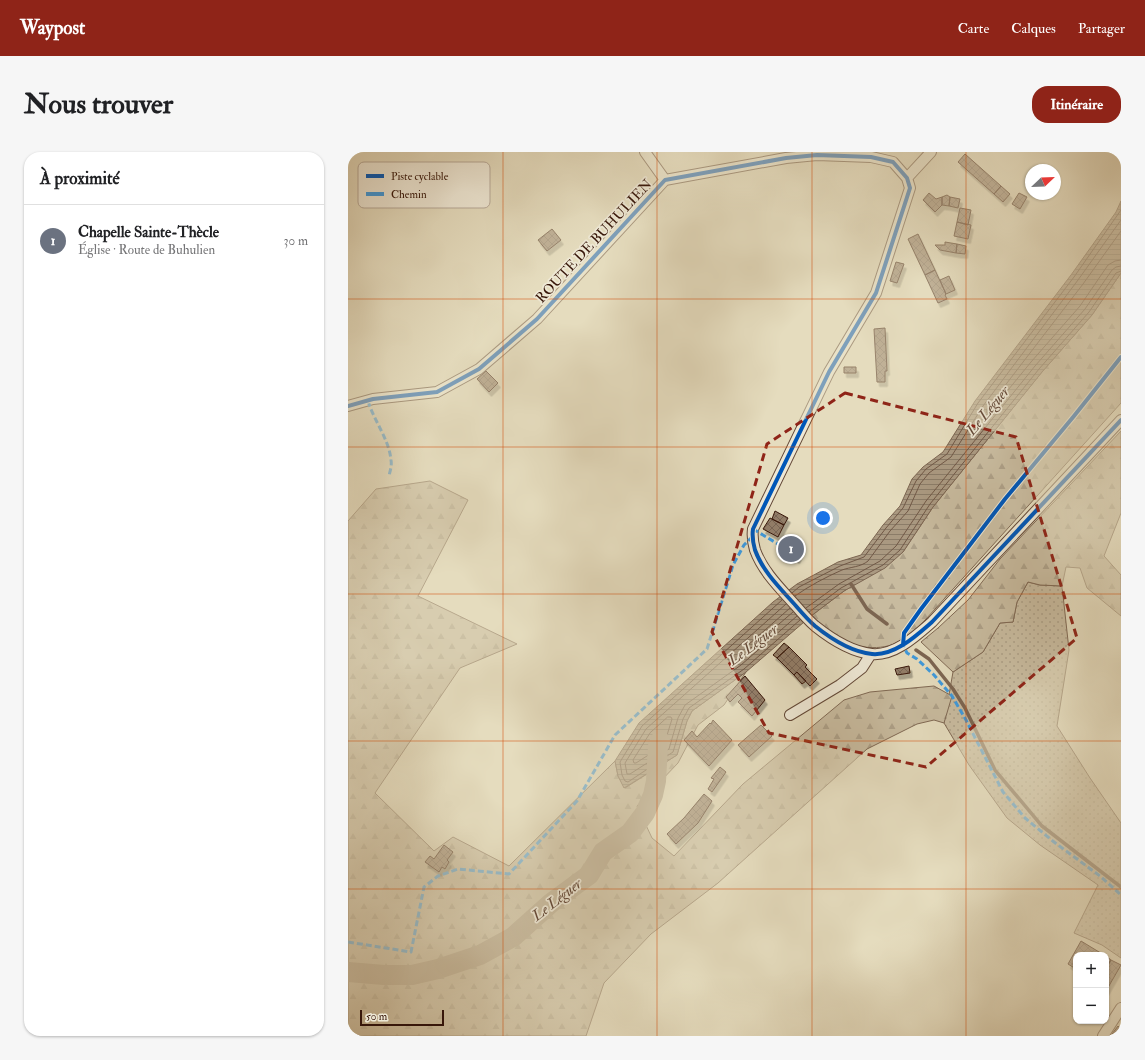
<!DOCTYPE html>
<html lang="fr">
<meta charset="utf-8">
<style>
body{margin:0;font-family:"IM FELL Double Pica",serif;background:#f6f6f6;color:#202124}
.controls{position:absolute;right:12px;bottom:12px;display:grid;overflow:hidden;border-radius:8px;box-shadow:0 1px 3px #0004}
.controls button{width:36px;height:36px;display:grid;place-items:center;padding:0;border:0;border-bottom:1px solid #e0e0e0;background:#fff;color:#202124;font:20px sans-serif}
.compass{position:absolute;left:677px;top:12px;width:36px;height:36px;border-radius:50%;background:#fff;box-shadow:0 1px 3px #0004;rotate:67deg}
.scale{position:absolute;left:12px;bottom:10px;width:84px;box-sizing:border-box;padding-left:4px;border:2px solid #38170a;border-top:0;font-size:11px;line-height:14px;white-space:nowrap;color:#38170a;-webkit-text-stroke:3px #eee8d5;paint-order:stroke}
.you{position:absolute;left:475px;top:366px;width:14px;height:14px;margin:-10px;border:3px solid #fff;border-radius:50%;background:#1a73e8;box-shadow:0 0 0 6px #1a73e833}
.badge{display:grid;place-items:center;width:26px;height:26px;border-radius:50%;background:#8f2418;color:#fff;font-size:13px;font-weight:700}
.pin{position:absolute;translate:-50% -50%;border:2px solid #fff;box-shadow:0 1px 4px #0006}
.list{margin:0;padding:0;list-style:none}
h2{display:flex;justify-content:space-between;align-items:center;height:52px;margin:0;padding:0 16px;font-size:17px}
h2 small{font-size:13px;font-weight:400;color:#757577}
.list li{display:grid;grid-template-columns:26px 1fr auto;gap:12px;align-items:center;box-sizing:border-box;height:72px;padding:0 16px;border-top:1px solid #e0e0e0}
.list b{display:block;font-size:15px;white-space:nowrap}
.list p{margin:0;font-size:13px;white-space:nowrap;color:#757577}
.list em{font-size:13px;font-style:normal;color:#757577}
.map{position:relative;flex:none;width:773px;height:884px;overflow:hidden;border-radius:16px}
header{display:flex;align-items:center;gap:24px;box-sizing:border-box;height:56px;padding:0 20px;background:#8f2418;color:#fff}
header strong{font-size:19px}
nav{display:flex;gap:22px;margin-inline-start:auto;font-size:14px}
.intro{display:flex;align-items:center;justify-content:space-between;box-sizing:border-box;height:96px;padding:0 24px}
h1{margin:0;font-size:28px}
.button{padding:10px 18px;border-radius:16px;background:#8f2418;color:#fff;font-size:14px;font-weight:700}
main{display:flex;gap:24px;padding:0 24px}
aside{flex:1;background:#fff;border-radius:16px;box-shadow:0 1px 3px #0004}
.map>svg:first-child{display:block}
.grass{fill:url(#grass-dots);stroke:#806954}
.forest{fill:url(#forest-firs);stroke:#806954}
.water{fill:url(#water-rules);stroke:#7c6551}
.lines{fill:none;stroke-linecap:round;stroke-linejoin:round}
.shore{stroke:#715846;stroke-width:1}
.stream{stroke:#7c6551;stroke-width:3.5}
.river{stroke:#aa9981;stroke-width:20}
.building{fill:url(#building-cross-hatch);stroke:#38170a;filter:url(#shadow)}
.minor-casing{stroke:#634837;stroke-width:12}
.minor{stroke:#eee8d5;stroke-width:10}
.quiet{stroke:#3e9ade;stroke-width:3;stroke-dasharray:6 3;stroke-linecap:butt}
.cycleway-casing{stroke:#eee8d5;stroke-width:6}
.cycleway{stroke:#0057b8;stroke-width:4}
.marked{fill:none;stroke:#8f2418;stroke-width:3;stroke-dasharray:8 5;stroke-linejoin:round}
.grid{fill:none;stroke:#d6520c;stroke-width:1;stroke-opacity:0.55}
.labels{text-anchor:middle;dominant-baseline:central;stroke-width:3.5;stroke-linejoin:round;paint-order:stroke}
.street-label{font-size:14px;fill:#38170a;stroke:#eee8d5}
.water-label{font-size:15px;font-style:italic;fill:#664b3a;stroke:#eee8d5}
.key{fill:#eee8d5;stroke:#b7a998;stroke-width:1}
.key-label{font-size:11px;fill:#38170a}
</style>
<header>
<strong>Waypost</strong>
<nav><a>Carte</a><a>Calques</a><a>Partager</a></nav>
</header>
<div class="intro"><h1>Nous trouver</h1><a class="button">Itinéraire</a></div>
<main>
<aside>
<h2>À proximité<small></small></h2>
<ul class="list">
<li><span class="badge" style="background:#6b7280">1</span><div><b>Chapelle Sainte-Thècle</b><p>Église · Route de Buhulien</p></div><em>30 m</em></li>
</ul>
</aside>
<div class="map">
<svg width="773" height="884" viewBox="0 0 773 884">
<defs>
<pattern id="grass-dots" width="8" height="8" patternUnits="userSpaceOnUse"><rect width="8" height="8" fill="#c8bb9f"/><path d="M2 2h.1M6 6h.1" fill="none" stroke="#ada088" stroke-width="1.8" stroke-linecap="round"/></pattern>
<pattern id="forest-firs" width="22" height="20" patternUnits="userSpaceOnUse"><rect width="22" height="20" fill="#c8bb9f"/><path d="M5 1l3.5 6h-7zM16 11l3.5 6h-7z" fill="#ada088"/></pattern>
<pattern id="water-rules" width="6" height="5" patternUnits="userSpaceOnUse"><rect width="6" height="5" fill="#aa9981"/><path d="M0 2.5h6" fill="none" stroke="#8b7c68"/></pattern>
<pattern id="building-cross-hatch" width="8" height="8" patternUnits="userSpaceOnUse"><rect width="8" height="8" fill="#927d68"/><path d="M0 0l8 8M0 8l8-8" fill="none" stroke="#786554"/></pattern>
<filter id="shadow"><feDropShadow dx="2.5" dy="4.5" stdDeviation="0" flood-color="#0004"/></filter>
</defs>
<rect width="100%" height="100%" fill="#e5dcbe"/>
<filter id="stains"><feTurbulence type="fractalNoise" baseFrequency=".005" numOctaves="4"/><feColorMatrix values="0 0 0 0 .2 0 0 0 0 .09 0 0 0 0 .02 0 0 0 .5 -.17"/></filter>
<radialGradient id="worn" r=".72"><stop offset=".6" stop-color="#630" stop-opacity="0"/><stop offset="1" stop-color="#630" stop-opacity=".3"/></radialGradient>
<path class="grass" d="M 680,430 L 692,433 L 714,434 L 721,498 L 709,574 L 742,626 L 773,671 L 773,806 L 754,793 L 726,781 L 750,733 L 692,693 L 659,666 L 621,613 L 596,571 L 605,520 L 635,500 L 652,471 L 665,470 L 669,450 Z"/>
<path class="forest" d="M 773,121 L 773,251 L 569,477 C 562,482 555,487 548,491 C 530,500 500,495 483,483 C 476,478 469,470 463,464 L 496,439 L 555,400 L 585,355 L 694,220 L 744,163 Z
M 773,279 L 773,361 L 756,404 L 773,423 L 773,464 L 739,436 L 732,416 L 718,415 L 714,434 L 692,433 L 680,430 L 669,450 L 665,470 L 652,471 L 635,500 L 605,520 L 573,490 L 590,476 L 620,448 L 652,407 Z
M 82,329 L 120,348 L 70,444 L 169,492 L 112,516 L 27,641 L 86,699 L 105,685 L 161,714 L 267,609 L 270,624 L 277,636 L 329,603 L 339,569 L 344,559 L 398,520 L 376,553 L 350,573 L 330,611 L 289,654 L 304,686 L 326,704 L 395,632 L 496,548 L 522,540 L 586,534 L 604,544 L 596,571 L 586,568 L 569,572 L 519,597 L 370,731 L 303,782 L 256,831 L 238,884 L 0,884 L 0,369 L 28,337 Z"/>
<path class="water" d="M 773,49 L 773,121 L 744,163 L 694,220 L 585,355 L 555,400 L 537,416 L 496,439 L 463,464 L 398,520 L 344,559 L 339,569 L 329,603 L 276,636 L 270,624 L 267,609 L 291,571 L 425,450 L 449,432 L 490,410 L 513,403 L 535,373 L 552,354 L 564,327 L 575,315 L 595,300 L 627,249 L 723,123 L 768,60 Z"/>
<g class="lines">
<path class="shore" d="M 773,79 L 735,132 L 639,257 L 639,261 L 642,260 L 683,210 L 732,154 L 760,113 L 767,109 L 773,108
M 444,441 L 451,435 L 492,414 L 516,405 L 538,376 L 555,356 L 568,329 L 578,317 L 599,302 L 630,251 L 726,125 L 773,58
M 447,444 C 461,434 478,425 494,418 C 502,415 513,415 520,409 L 542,379 L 560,359 L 572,332 L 581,321 L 603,305 L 635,254 L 730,128 L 773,68
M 434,448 L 294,574 L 272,610 L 274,623 L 277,629 L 280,630 L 325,600 L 335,567 L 341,556 L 396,517 L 452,468
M 438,452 L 298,577 L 277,611 L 279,622 L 282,622 L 321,597 L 330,566 L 337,553 L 393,513 L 449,464
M 442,456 L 400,493 L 400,496 L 403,496 L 445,460
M 458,456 L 491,432 L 532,409 L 548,394 L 578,349 L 687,214 L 737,157 L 764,118 L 768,115 L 773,114
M 461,460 L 493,436 L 535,413 L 552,398 L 582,352 L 691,217 L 741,160 L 768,121 L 773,119
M 320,565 L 323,565 L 324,567 L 316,593 L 288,611 L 286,611 L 285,608 L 302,581 Z"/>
<path class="stream" d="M 503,432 L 519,457 L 539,472
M 568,498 L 581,507 L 605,537 L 617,556 L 647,618 L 694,674 L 773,735"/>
<path class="river" d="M 0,820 L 36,823 L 64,823 L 90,817 L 132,803 L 165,785 L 203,751 L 241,723 L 255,700 L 282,681 L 297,661 L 305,643 L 308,629 L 310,594 L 312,589"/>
</g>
<path class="building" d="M 617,2 L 653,34 L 646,42 L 610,10 Z
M 653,34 L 662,42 L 655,50 L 646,42 Z
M 581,41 L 588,47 L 594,45 L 594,53 L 587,60 L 575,48 Z
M 671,41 L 679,45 L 672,57 L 664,52 Z
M 599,43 L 602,45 L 601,54 L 594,53 L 594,45 Z
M 602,45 L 612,47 L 610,56 L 601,54 Z
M 612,56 L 623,58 L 620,73 L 609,70 Z
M 609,70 L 623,73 L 620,87 L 606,84 Z
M 204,77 L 213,88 L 199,99 L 190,88 Z
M 570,82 L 587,118 L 577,123 L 560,87 Z
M 597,90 L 609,92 L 608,101 L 592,98 L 587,93 L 597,93 Z
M 609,92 L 618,94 L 617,102 L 608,101 Z
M 548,110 L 556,112 L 549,131 L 542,129 Z
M 587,118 L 598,142 L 597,143 L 599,147 L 590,151 L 577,123 Z
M 601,124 L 607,138 L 598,142 L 592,128 Z
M 537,176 L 539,219 L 537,219 L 537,230 L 529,230 L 526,177 Z
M 496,215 L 508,215 L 508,221 L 496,221 Z
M 138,219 L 150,231 L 141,240 L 129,227 Z
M 427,359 L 440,366 L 436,373 L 424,367 Z
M 422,366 L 436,373 L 430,385 L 415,377 Z
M 437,387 L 444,391 L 445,388 L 452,393 L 451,395 L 454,397 L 449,407 L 445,405 L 444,407 L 437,403 L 438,401 L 431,397 Z
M 436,491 L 441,495 L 429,506 L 425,503 Z
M 441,495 L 459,513 L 457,515 L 469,527 L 462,534 L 449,520 L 446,523 L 429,506 Z
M 561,514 L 562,521 L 549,523 L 547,517 Z
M 449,520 L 458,529 L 454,532 L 446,523 Z
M 397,524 L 417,548 L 404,564 L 390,550 L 394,546 L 390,542 L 382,550 L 378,545 Z
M 365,568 L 384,588 L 361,614 L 336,588 L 344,579 L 349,585 L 362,571 L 363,572 Z
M 413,573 L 424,584 L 401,605 L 390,593 Z
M 372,615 L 378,620 L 364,640 L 360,637 L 366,627 L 363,626 Z
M 356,642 L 364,649 L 350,671 L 328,692 L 319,682 L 336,666 Z
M 96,693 L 105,700 L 99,708 L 101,710 L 97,717 L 94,715 L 91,720 L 77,710 L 82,704 L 86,707 Z
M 733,789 L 756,803 L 728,803 L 728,817 L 720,812 Z
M 758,804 L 763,808 L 758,816 Z
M 763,808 L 773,813 L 758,839 L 758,816 Z
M 770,874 L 773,877 L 773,884 L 767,884 L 764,882 Z"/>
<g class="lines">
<g class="minor-casing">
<path id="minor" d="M 297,0 L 317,28
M 559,26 L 583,0
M 0,254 L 25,247 L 89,240 L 131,217 L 189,167 L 317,28 L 438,6 L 469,3 L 523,5 L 545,10 L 559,26 L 562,36 L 528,141 L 481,220 L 405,377 C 404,384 405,391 407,398 C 415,420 433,437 448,454 C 454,461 460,468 467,474 C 482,486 504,500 524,502 C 547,504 569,483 584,470 L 773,268
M 442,563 L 492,533 L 514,516 L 523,502
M 755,884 L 773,856"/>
</g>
<use href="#minor" class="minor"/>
<path class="quiet" d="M 20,249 C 26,269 41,287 43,308 C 44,314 42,319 41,324
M 405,377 L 430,392
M 555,490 L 555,493 L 559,501 L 569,507 L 586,523 L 604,544 L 618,568 L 655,640 L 677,666 L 706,690 L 752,724 L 773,743
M 0,790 L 63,800 L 76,735 L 90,724 L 110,717 L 161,722 L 229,649 L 267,583 L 359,497 L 385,413 L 396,393 L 404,385"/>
<g class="cycleway-casing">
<path id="cycleway" d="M 0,254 L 25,247 L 89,240 L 131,217 L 189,167 L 317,28 L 438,6 L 469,3 L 523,5 L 545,10 L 559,26 L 562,36 L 528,141 L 481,220 L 405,377 C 404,384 405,391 407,398 C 415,420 433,437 448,454 C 454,461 460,468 467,474 C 482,486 504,500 524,502 C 547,504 569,483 584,470 L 773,268
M 555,493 L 556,481 L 573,457 L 657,347 L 726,264 L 773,205"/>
</g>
<use href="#cycleway" class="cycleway"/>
</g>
<path d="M0 0H773V884H0ZM 497,241 L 668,285 L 729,486 L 578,615 L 421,581 L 364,480 L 419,292 Z" fill="#e5dcbe" fill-opacity=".55" fill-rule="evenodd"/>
<path class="marked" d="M 497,241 L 668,285 L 729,486 L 578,615 L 421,581 L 364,480 L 419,292 Z"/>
<path class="grid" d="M 155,0 L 155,884M 309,0 L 309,884M 464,0 L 464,884M 618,0 L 618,884M 0,147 L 773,147M 0,295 L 773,295M 0,442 L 773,442M 0,589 L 773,589M 0,737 L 773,737"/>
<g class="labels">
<g class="street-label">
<text transform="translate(246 89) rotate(-47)">ROUTE DE BUHULIEN</text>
</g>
<g class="water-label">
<text transform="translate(640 259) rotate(-50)">Le Léguer</text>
<text transform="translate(405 493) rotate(-37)">Le Léguer</text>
<text transform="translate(209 748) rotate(-38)">Le Léguer</text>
</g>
</g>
<rect x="10" y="10" width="132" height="46" rx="6" class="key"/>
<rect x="18" y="22" width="18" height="4" fill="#0057b8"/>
<rect x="18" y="40" width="18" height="4" fill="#3e9ade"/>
<g class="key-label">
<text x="43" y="28">Piste cyclable</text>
<text x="43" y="46">Chemin</text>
</g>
<rect width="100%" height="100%" filter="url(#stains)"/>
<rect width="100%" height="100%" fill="url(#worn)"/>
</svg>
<div class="controls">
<button>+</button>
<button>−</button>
</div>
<svg class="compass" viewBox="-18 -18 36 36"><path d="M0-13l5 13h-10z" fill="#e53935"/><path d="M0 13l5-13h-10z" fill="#757577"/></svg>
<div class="scale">50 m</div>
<div class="you"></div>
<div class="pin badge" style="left:443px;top:397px;background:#6b7280">1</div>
</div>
</main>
